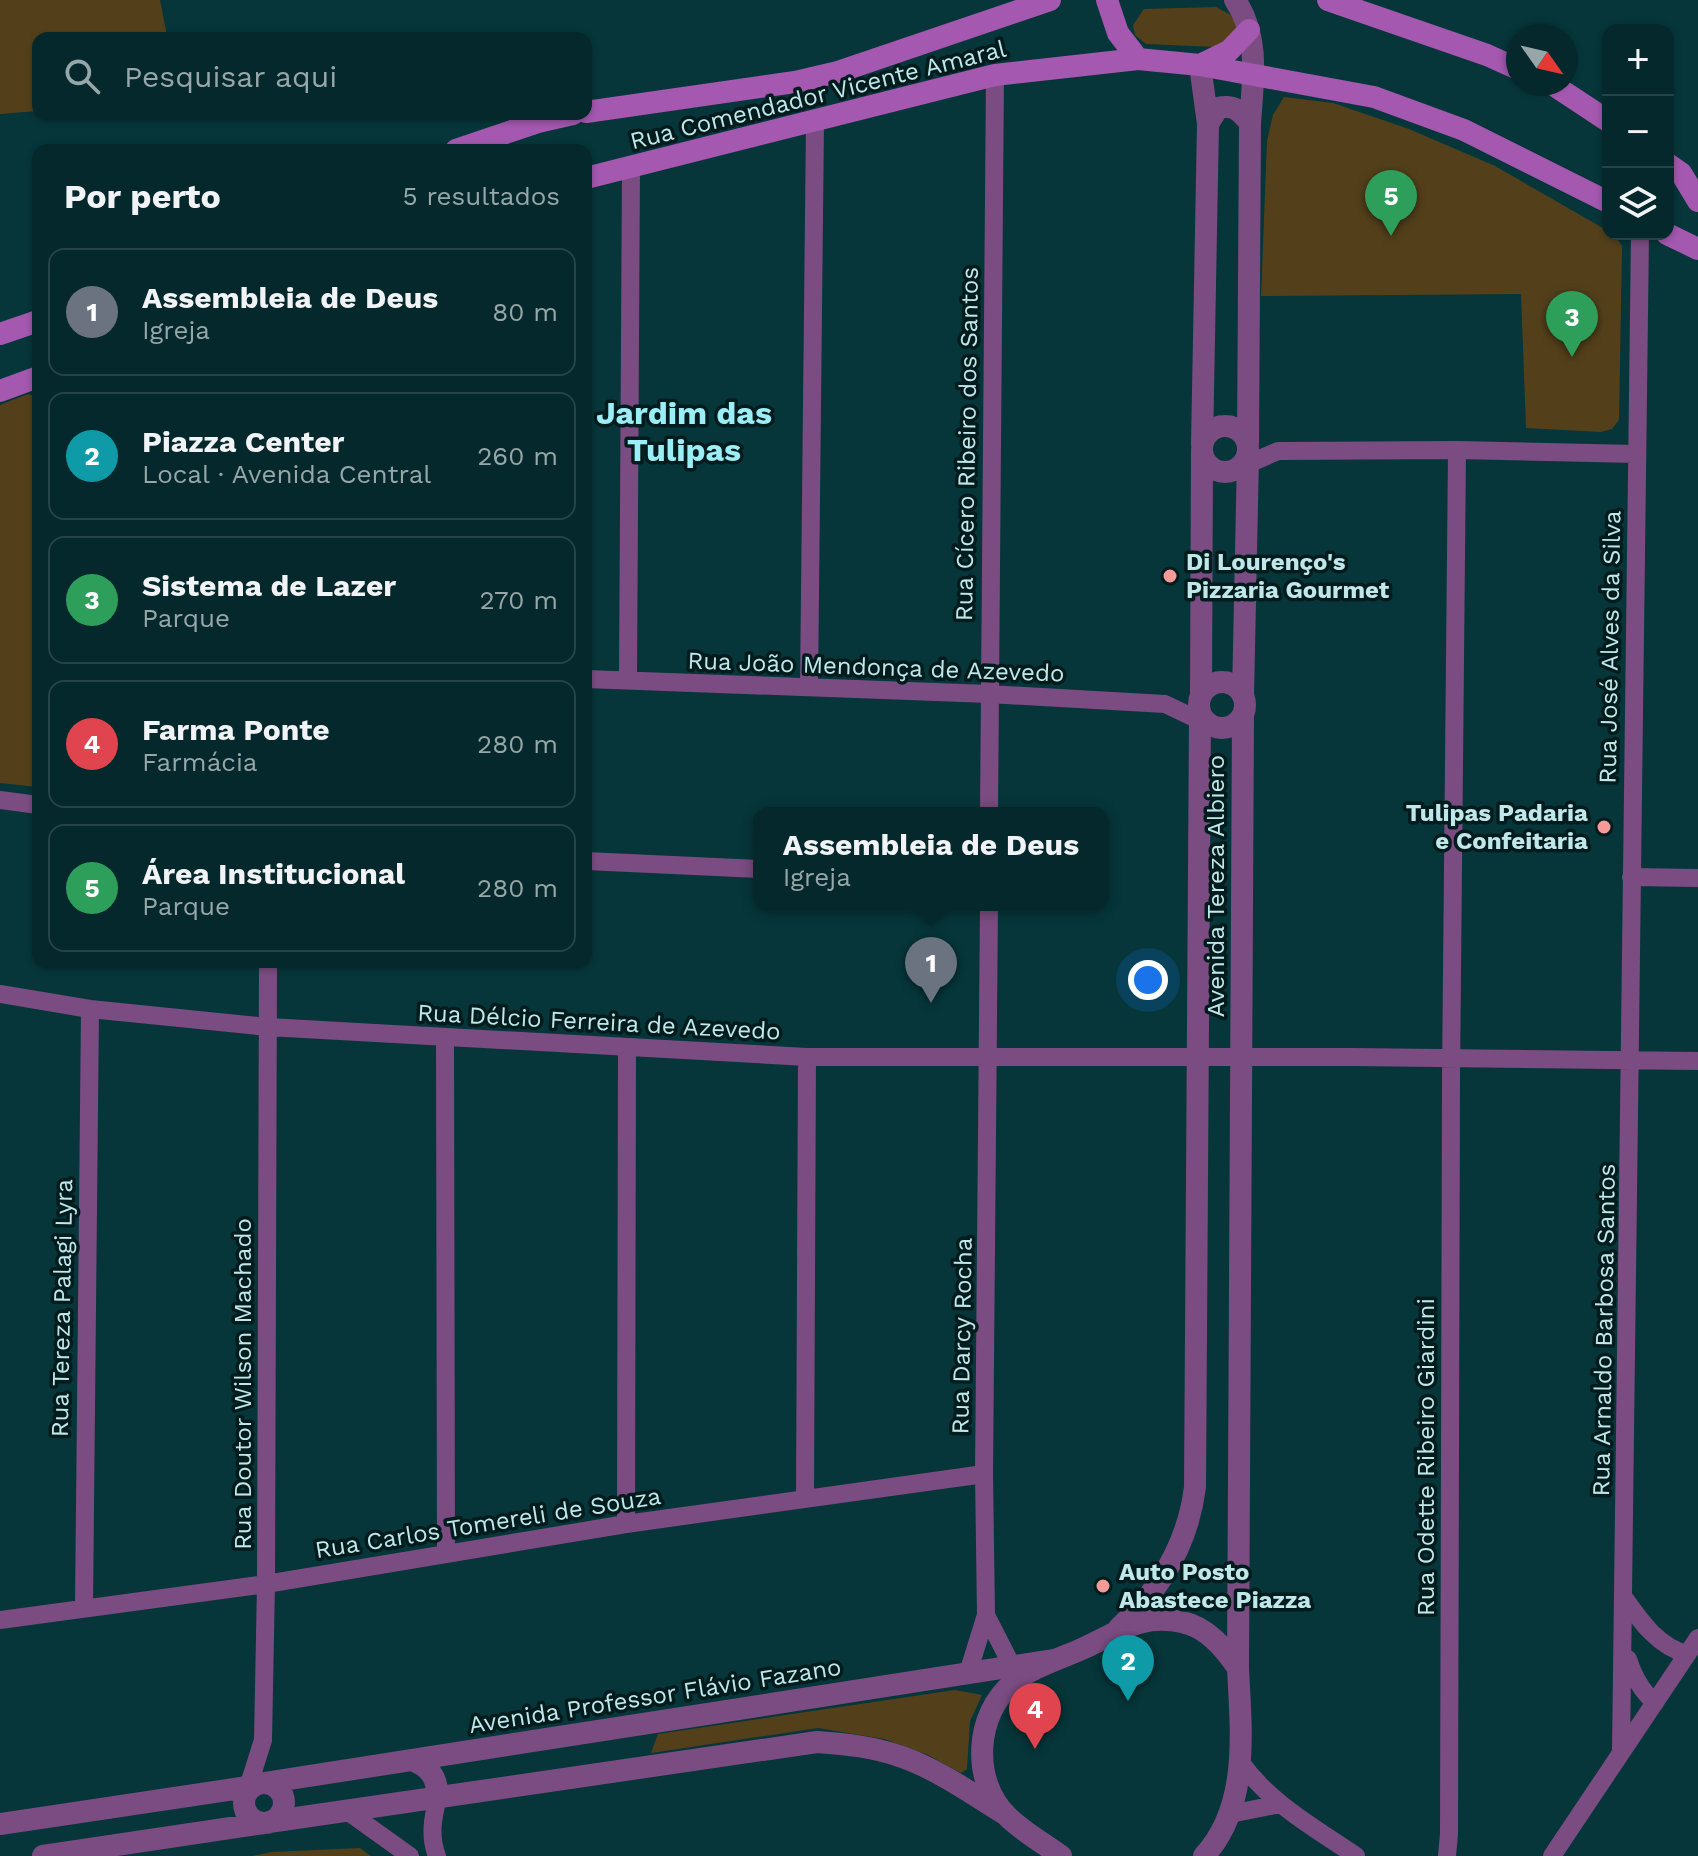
<!DOCTYPE html>
<html lang="pt">
<meta charset="utf-8">
<style>
body{margin:0;font-family:"Work Sans",sans-serif;background:#0d3034;color:#f1f3f6}
.controls{position:absolute;right:24px;top:24px;display:grid;overflow:hidden;border-radius:16px;box-shadow:0 2px 6px #0004}
.controls button{width:72px;height:72px;display:grid;place-items:center;padding:0;border:0;border-bottom:2px solid #254448;background:#04282c;color:#f1f3f6;font:40px sans-serif}
.compass{position:absolute;left:1506px;top:24px;width:72px;height:72px;border-radius:50%;background:#04282c;box-shadow:0 2px 6px #0004;rotate:124deg}
.you{position:absolute;left:1148px;top:980px;width:28px;height:28px;margin:-20px;border:6px solid #fff;border-radius:50%;background:#1a73e8;box-shadow:0 0 0 12px #1a73e833}
.badge{display:grid;place-items:center;width:52px;height:52px;border-radius:50%;background:#8c9099;color:#fff;font-size:26px;font-weight:700}
.pin{position:absolute;translate:-50% -66px;filter:drop-shadow(0 2px 4px #0008)}
.pin::after{content:'';position:absolute;top:42px;width:28px;height:24px;background:inherit;clip-path:polygon(0 0,100% 0,50% 100%)}
.popup{position:absolute;left:753px;top:807px;width:356px;height:104px;box-sizing:border-box;display:grid;place-content:center;border-radius:16px;background:#04282c;filter:drop-shadow(0 2px 6px #0005);font-size:26px;white-space:nowrap;color:#97a6a9}
.popup b{font-size:30px;color:#f1f3f6}
.popup::after{content:'';position:absolute;left:50%;top:100%;margin-left:-16px;border:16px solid transparent;border-top-color:#04282c}
.list{margin:0;padding:0;list-style:none}
h2{display:flex;justify-content:space-between;align-items:center;height:104px;margin:0;padding:0 32px;font-size:34px}
h2 small{font-size:26px;font-weight:400;color:#97a6a9}
.list li{display:grid;grid-template-columns:52px 1fr auto;gap:24px;align-items:center;box-sizing:border-box;height:128px;margin:0 16px 16px;padding:0 16px;border:2px solid #254448;border-radius:16px}
.list b{display:block;font-size:30px;white-space:nowrap}
.list p{margin:0;font-size:26px;white-space:nowrap;color:#97a6a9}
.list em{font-size:26px;font-style:normal;color:#97a6a9}
.icon{flex:none;width:44px;height:44px;fill:none;stroke:currentColor;stroke-width:2;stroke-linecap:round;stroke-linejoin:round}
.map{position:relative;flex:none;width:1698px;height:1856px;overflow:hidden}
.search{position:absolute;background:#04282c;box-shadow:0 2px 6px #0004;left:32px;top:32px;width:560px;height:88px;display:flex;align-items:center;gap:20px;box-sizing:border-box;padding:0 28px;border-radius:16px;color:#97a6a9;font-size:30px}
.panel{position:absolute;background:#04282c;box-shadow:0 2px 6px #0004;left:32px;top:144px;width:560px;height:824px;border-radius:16px}
.map>svg:first-child{display:block}
.green{fill:#53401b}
.lines{fill:none;stroke-linecap:round;stroke-linejoin:round}
.minor{stroke:#7b4c81;stroke-width:18}
.tertiary{stroke:#7b4c81;stroke-width:22}
.secondary{stroke:#a458af;stroke-width:22}
.poi-dot{fill:#f59b97;stroke:#021c1e;stroke-width:3}
.labels{text-anchor:middle;dominant-baseline:central;stroke-width:7;stroke-linejoin:round;paint-order:stroke}
.street-label{font-size:24px;fill:#c0e7ea;stroke:#021c1e}
.poi-label{font-size:24px;font-weight:bold;fill:#c0e7ea;stroke:#021c1e;text-anchor:start}
.district-label{font-size:32px;font-weight:bold;fill:#9beef5;stroke:#021c1e}
</style>
<div class="map">
<svg width="1698" height="1856" viewBox="0 0 1698 1856">
<rect width="100%" height="100%" fill="#06363a"/>
<path class="green" d="M 0,0 L 160,0 L 167,36 L 38,38 L 38,111 L 0,114 Z
M 1216,7 L 1233,16 L 1238,29 L 1234,37 L 1216,47 L 1146,44 L 1135,35 L 1133,25 L 1144,9 Z
M 1284,97 L 1333,103 L 1409,129 L 1495,166 L 1608,231 L 1608,234 L 1614,235 L 1622,246 L 1619,420 L 1612,429 L 1601,432 L 1526,428 L 1521,294 L 1261,296 L 1267,141 L 1273,115 Z
M 28,394 L 38,397 L 38,787 L 0,783 L 0,405 Z
M 955,1690 L 982,1695 L 970,1721 L 967,1769 L 961,1773 L 928,1755 L 884,1739 L 818,1728 L 651,1753 L 658,1734 Z
M 360,1848 L 371,1856 L 252,1856 L 272,1852 Z"/>
<g class="lines">
<path class="minor" d="M 1239,468 L 1278,451 L 1457,450 L 1636,454
M 586,679 L 989,694 L 1165,704 L 1209,725
M 628,680 L 631,167
M 809,687 L 815,122
M 0,800 L 38,805
M 989,813 L 995,75
M 586,861 L 759,869
M 1631,877 L 1698,878
M 0,994 L 90,1009 L 268,1027 L 807,1057 L 1352,1057 L 1698,1061
M 445,1038 L 446,1554
M 805,1497 L 807,1057
M 626,1524 L 627,1047
M 1625,1599 C 1641,1622 1659,1647 1687,1654
M 84,1607 L 90,1009
M 986,1615 L 1012,1666
M 0,1620 L 266,1584 L 626,1524 L 984,1474
M 1628,1659 C 1634,1677 1641,1690 1655,1703
M 968,1673 L 986,1615 L 984,1474 L 989,905
M 1621,1753 L 1640,234
M 1240,1761 C 1269,1803 1315,1828 1356,1856
M 246,1794 L 263,1740 L 266,1584 L 268,962
M 347,1811 L 410,1856
M 1230,1814 L 1280,1804
M 437,1856 C 429,1836 433,1817 438,1797
M 1447,1856 L 1449,1834 L 1451,1077 L 1457,450
M 1552,1856 L 1698,1638"/>
<path class="tertiary" d="M 1235,0 C 1260,36 1253,81 1250,123 L 1248,444
M 1200,65 L 1208,124 L 1202,445
M 1208,124 L 1218,108 C 1234,104 1240,111 1250,123
M1202 449a23 23 0 1 1 46 0a23 23 0 1 1-46 0Z
M1199 705a23 23 0 1 1 46 0a23 23 0 1 1-46 0Z
M 1201,693 L 1202,452
M 1243,696 L 1248,457
M 1119,1628 C 1161,1589 1188,1544 1195,1487 L 1200,714
M 412,1760 C 430,1767 437,1777 438,1797
M 264,1783 L 1053,1660
M244 1803a20 20 0 1 1 40 0a20 20 0 1 1-40 0Z
M 269,1822 L 817,1742 C 846,1744 875,1747 902,1757 C 939,1770 972,1794 1005,1814
M 0,1824 L 254,1786
M 43,1856 L 264,1823
M 1061,1856 C 1043,1843 1022,1831 1007,1816 C 971,1781 975,1714 1013,1683 C 1034,1666 1060,1659 1084,1648 C 1119,1632 1141,1613 1182,1622 C 1207,1627 1224,1648 1238,1668
M 1204,1856 C 1250,1806 1241,1731 1238,1668 L 1243,715"/>
<path class="secondary" d="M 1107,0 L 1118,33 L 1138,59
M 1328,0 L 1487,55 L 1518,69
M 1200,65 L 1229,51 L 1249,30
M 1552,84 L 1608,121
M 586,112 L 795,82 L 838,72 L 1050,0
M 456,150 L 538,122 L 573,114
M 1668,164 L 1681,173 L 1698,201
M 586,178 L 995,75 L 1138,59 L 1200,65 L 1374,97 L 1464,130 L 1608,202
M 1667,234 L 1698,249
M 0,334 L 38,321
M 0,391 L 38,377"/>
</g>
<g class="poi-dot">
<circle cx="1170" cy="576" r="8"/>
<circle cx="1604" cy="827" r="8"/>
<circle cx="1103" cy="1586" r="8"/>
</g>
<g class="labels">
<g class="street-label">
<text transform="translate(818 95) rotate(-14)">Rua Comendador Vicente Amaral</text>
<text transform="translate(967 444) rotate(-89)">Rua Cícero Ribeiro dos Santos</text>
<text transform="translate(1610 647) rotate(-89)">Rua José Alves da Silva</text>
<text transform="translate(876 667) rotate(2)">Rua João Mendonça de Azevedo</text>
<text transform="translate(1216 886) rotate(-90)">Avenida Tereza Albiero</text>
<text transform="translate(599 1022) rotate(3)">Rua Délcio Ferreira de Azevedo</text>
<text transform="translate(62 1308) rotate(-89)">Rua Tereza Palagi Lyra</text>
<text transform="translate(1604 1330) rotate(-89)">Rua Arnaldo Barbosa Santos</text>
<text transform="translate(962 1336) rotate(-89)">Rua Darcy Rocha</text>
<text transform="translate(243 1384) rotate(-90)">Rua Doutor Wilson Machado</text>
<text transform="translate(1426 1457) rotate(-90)">Rua Odette Ribeiro Giardini</text>
<text transform="translate(488 1523) rotate(-9)">Rua Carlos Tomereli de Souza</text>
<text transform="translate(655 1696) rotate(-9)">Avenida Professor Flávio Fazano</text>
</g>
<g class="poi-label">
<text x="1186" y="562">Di Lourenço's<tspan x="1186" dy="28">Pizzaria Gourmet</tspan></text>
<text x="1588" y="813" text-anchor="end">Tulipas Padaria<tspan x="1588" dy="28">e Confeitaria</tspan></text>
<text x="1119" y="1572">Auto Posto<tspan x="1119" dy="28">Abastece Piazza</tspan></text>
</g>
<g class="district-label">
<text x="684" y="413">Jardim das<tspan x="684" dy="37">Tulipas</tspan></text>
</g>
</g>
</svg>
<div class="controls">
<button>+</button>
<button>−</button>
<button><svg class="icon" aria-label="layers" viewBox="0 0 24 24"><path d="M12 4l9 5-9 5-9-5zM3 14l9 5 9-5"/></svg></button>
</div>
<svg class="compass" viewBox="-18 -18 36 36"><path d="M0-13l5 13h-10z" fill="#e53935"/><path d="M0 13l5-13h-10z" fill="#97a6a9"/></svg>
<div class="you"></div>
<div class="pin badge" style="left:931px;top:1003px;background:#6b7280">1</div>
<div class="popup"><b>Assembleia de Deus</b>Igreja</div>
<div class="pin badge" style="left:1128px;top:1701px;background:#0f9aa8">2</div>
<div class="pin badge" style="left:1572px;top:357px;background:#2e9e5b">3</div>
<div class="pin badge" style="left:1035px;top:1749px;background:#e0444e">4</div>
<div class="pin badge" style="left:1391px;top:236px;background:#2e9e5b">5</div>
<div class="search"><svg class="icon" aria-label="search" viewBox="0 0 24 24"><circle cx="10" cy="10" r="6"/><path d="M15 15l6 6"/></svg>Pesquisar aqui</div>
<section class="panel">
<h2>Por perto<small>5 resultados</small></h2>
<ul class="list">
<li><span class="badge" style="background:#6b7280">1</span><div><b>Assembleia de Deus</b><p>Igreja</p></div><em>80 m</em></li>
<li><span class="badge" style="background:#0f9aa8">2</span><div><b>Piazza Center</b><p>Local · Avenida Central</p></div><em>260 m</em></li>
<li><span class="badge" style="background:#2e9e5b">3</span><div><b>Sistema de Lazer</b><p>Parque</p></div><em>270 m</em></li>
<li><span class="badge" style="background:#e0444e">4</span><div><b>Farma Ponte</b><p>Farmácia</p></div><em>280 m</em></li>
<li><span class="badge" style="background:#2e9e5b">5</span><div><b>Área Institucional</b><p>Parque</p></div><em>280 m</em></li>
</ul>
</section>
</div>
